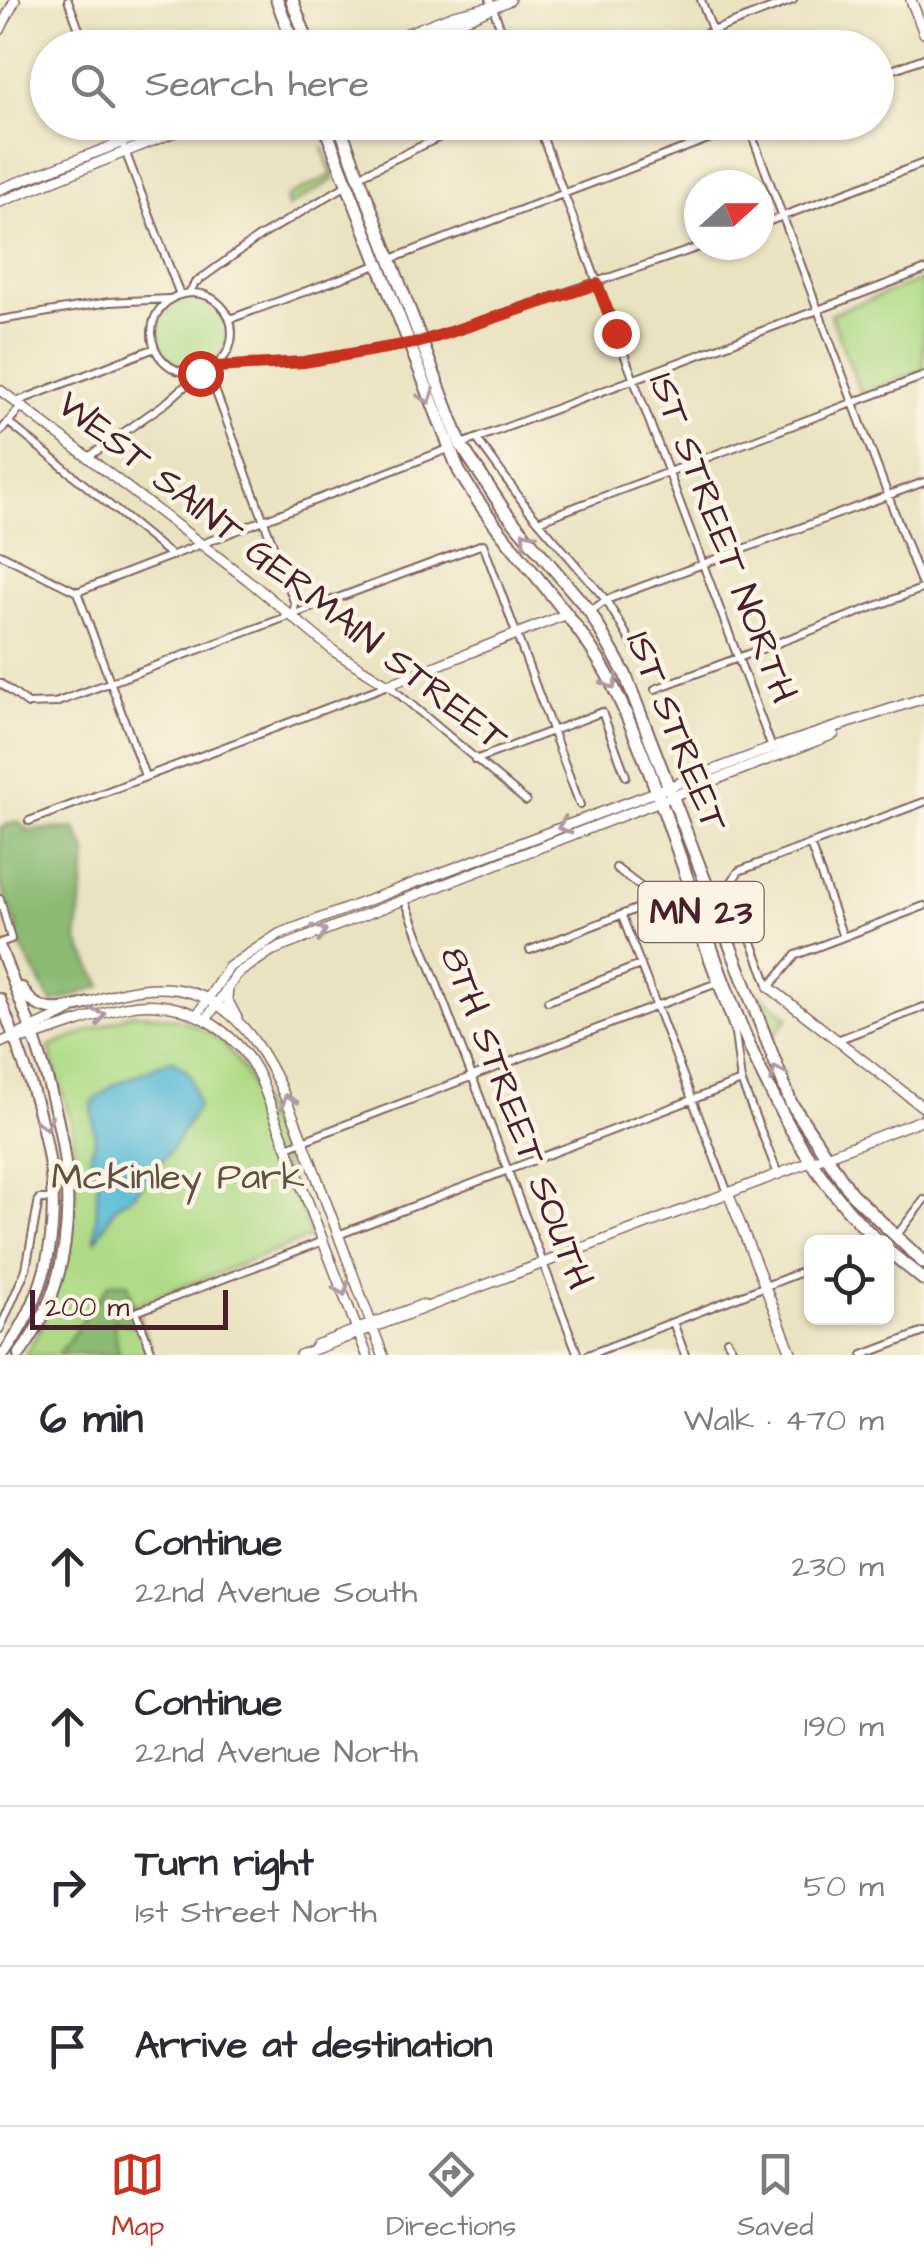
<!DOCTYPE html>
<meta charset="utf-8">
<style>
body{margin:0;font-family:"Architects Daughter",sans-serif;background:#f2f2f3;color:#2b2b33}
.controls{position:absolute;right:30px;bottom:30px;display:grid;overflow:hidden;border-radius:15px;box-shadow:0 2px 8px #0004}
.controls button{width:90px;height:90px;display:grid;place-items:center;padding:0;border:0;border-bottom:2px solid #e1e1e2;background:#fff;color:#2b2b33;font:50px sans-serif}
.compass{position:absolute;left:684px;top:170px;width:90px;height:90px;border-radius:50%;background:#fff;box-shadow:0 2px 8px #0004;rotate:69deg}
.scale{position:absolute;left:30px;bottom:25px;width:198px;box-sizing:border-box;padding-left:10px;border:5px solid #4a1f2b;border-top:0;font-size:28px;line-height:35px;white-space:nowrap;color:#4a1f2b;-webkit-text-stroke:8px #fcf5e5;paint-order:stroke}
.stop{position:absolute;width:30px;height:30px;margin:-22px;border:8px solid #c8321e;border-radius:50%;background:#fff}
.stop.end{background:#c8321e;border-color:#fff;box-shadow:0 2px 10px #0008}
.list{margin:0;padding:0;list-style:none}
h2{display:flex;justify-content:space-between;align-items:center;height:130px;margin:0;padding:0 40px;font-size:42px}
h2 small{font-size:32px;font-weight:400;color:#7c7c81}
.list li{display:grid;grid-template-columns:65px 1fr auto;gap:30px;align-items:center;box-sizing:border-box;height:160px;padding:0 40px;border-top:2px solid #e1e1e2}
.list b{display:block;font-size:38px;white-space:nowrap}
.list p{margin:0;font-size:32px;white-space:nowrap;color:#7c7c81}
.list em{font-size:32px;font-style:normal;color:#7c7c81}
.icon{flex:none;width:55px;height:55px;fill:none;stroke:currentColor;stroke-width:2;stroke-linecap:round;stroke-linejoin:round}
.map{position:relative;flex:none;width:924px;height:1355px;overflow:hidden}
.search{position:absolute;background:#fff;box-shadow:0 2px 8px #0004;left:30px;right:30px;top:30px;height:110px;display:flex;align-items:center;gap:25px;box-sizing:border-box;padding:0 35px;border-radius:55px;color:#7c7c81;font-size:38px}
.sheet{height:770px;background:#fff}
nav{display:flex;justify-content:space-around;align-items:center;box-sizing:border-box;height:140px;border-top:2px solid #e1e1e2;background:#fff;font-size:28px;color:#7c7c81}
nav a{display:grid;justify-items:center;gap:5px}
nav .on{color:#c8321e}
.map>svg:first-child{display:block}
.green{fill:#afda85;stroke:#7c7c58;stroke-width:2.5}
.forest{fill:#8bba72;stroke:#6a6c4e;stroke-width:2.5}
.water{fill:#5bbcd9;stroke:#526e82;stroke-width:2.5}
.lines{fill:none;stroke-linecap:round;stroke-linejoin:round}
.street-casing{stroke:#826460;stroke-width:10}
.secondary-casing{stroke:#826460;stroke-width:12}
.primary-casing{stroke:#826460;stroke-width:14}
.highway-casing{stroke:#826460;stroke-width:15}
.street{stroke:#fff;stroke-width:6}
.secondary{stroke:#fff;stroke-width:9}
.primary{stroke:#fff;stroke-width:10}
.highway{stroke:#fff;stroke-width:11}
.oneway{stroke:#ae9aa0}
.route{stroke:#c8321e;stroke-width:12}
.labels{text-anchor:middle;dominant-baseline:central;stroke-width:9;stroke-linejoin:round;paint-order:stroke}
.shield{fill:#fcf5e5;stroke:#7f5f63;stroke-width:2.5}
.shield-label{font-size:35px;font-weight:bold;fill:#4a1f2b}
.street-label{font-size:38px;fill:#4a1f2b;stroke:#fcf5e5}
.park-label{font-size:38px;fill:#634e42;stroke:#fcf5e5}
</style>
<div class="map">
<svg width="924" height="1355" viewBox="0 0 924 1355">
<rect width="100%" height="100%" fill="#fcf5e5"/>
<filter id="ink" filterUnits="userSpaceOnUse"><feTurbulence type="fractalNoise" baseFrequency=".01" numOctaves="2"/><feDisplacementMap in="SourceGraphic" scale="20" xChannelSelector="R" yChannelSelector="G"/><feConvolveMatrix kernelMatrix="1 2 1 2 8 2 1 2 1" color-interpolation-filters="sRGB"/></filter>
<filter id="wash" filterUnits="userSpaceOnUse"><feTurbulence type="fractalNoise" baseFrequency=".0048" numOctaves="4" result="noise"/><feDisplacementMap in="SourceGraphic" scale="40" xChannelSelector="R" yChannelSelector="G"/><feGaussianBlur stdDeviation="2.25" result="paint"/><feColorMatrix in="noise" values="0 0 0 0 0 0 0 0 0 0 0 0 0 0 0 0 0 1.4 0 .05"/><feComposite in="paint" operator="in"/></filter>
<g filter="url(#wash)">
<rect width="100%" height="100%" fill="#e9e3c1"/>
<path class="green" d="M 323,147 L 335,179 L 287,207 L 287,197 L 332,175 Z
M 924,279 L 924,370 L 861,394 L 830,314 Z
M158 333a35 35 0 1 1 70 0a35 35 0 1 1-70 0Z
M 758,994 L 789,1017 L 773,1036 Z
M 131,1014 C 222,1014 243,1058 272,1134 C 285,1168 299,1203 312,1237 L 135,1305 L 152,1355 L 25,1355 C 65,1291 82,1212 73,1137 C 70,1106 55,1078 49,1047 Z"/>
<path class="forest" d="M 17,821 L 28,830 L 75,828 L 87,852 L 77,940 L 102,986 L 52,1003 L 17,940 L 18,928 L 0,884 L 0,828 Z
M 110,1283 L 128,1283 L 137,1327 L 113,1320 L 119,1355 L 58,1355 Z"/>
<path class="water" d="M 172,1060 L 189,1073 L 198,1106 L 172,1149 L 133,1196 L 116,1206 L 95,1242 L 98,1176 L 90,1155 L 95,1142 L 92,1103 L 113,1085 Z"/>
</g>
<g filter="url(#ink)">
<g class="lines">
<g class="street-casing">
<path id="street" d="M 68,0 L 86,48
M 490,0 L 508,48
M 701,0 L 719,48
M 668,48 L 793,0
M 876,76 L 924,58
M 114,122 L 180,295
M 537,122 L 772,748
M 747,122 L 923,588
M 359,176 L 471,122
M 759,225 L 924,163
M 391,259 L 753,122
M 189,293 L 195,283 L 259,237 L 347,185
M152 333a40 40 0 1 1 80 0a40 40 0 1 1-80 0Z
M 230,319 L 377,265
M 0,320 L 109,302 L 169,299
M 214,367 L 304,362 L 420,342 L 705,245
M 208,371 L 295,604 L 293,614
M 16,402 L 155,348
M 8,422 L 172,556
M 0,432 L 22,406
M 477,439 L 528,509 L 606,600 L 637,652
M 462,444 L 924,270
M 87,458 L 167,402 L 199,374
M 538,521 L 924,376
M 0,554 L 77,592
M 77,592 L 448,449
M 77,592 L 145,776
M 591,611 L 606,600 L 924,482
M 0,683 L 28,704 L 55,703 L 483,544 L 580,805
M 655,689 L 924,588
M 475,760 L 602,712 L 626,776
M 924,802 L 739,871 L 730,884 L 769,987 L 796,955 L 924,906
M 29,821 L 388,685 L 526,801
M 810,844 L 843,937
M 616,868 L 694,928 L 700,938 L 735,1033 L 741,1081 L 778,1174
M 0,899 L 11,939 L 0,943
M 405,900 L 578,1355
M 622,916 L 728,1193
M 530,950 L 657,901
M 548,1001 L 640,965
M 837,1040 L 924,1007
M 287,1147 L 717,983
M 338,1235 L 741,1081
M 897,1235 L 924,1200
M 673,1322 L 685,1355
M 0,1329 L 26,1269 L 39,1199 L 53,1199
M 727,1340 L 736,1355
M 153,1355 L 136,1312 L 323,1241
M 588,1355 L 812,1268
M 863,1355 L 924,1332"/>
</g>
<g class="secondary-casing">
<path id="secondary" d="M 911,0 L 924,33
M 0,30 L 15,0
M 369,48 L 454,15 L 493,6
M 398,48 L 510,0
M 0,189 L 175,122
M 0,202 L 200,122
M 0,390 L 248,580 L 335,652 L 388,685 L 567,614
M 228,986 L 227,999 L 237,1018
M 769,987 L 924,1108
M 84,1005 C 235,943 273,1062 316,1175 C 338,1235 361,1295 383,1355
M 197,1015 L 229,967 L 279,934 L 772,748 L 924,698
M 206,1020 L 237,974 L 271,951 L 834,734
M 13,1040 C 52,1034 87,1016 125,1007 C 181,995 237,1029 260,1078 L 367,1355
M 0,1043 L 70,1011
M 728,1193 L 792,1355
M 312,1351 L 316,1345 L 421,1305 L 427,1307
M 300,1355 L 924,1119"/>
</g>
<g class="primary-casing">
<path id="primary" d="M 0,948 C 50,1075 113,1230 19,1355
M 22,988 C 37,1016 62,1011 89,1003
M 0,999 C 46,1121 90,1236 3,1355"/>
</g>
<g class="highway-casing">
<path id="highway" d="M 277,0 L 295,48
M 292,0 L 310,48
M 323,122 L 459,471 C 501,544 565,600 607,674 C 698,853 728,1103 879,1242
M 338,122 L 461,445 L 504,510 L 590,612 L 625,674 L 791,1103 L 851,1193 L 924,1263
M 886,1249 L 924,1280"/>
</g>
<use href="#street" class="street"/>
<use href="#secondary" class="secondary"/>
<use href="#primary" class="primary"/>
<use href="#highway" class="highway"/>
</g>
<defs><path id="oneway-chevron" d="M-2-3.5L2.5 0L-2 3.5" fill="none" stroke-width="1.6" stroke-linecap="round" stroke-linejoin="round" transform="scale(2.5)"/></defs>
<g class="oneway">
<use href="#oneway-chevron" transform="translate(427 397) rotate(69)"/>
<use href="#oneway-chevron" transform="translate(527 537) rotate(-131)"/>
<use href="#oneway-chevron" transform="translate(611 683) rotate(63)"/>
<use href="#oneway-chevron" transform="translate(564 826) rotate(160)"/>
<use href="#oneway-chevron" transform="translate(320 932) rotate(-21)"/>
<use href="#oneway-chevron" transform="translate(99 1016) rotate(-19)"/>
<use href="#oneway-chevron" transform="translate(777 1073) rotate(-113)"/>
<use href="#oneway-chevron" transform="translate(288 1101) rotate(-111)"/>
<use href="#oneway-chevron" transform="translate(45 1123) rotate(76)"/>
<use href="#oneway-chevron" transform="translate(342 1289) rotate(69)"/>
</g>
</g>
<g class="lines" filter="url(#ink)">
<path class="route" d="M 200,373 L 214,367 L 304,362 L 420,342 L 597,284 L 616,333"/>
</g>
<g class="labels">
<rect class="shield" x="638.5" y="882" width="125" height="60" rx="8"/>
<g class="shield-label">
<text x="701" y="912">MN 23</text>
</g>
<g class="street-label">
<text transform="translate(722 538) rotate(69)">1ST STREET NORTH</text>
<text transform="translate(282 572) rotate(38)">WEST SAINT GERMAIN STREET</text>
<text transform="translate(676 732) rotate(68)">1ST STREET</text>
<text transform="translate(516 1118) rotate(69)">8TH STREET SOUTH</text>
</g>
<g class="park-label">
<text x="178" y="1178">McKinley Park</text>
</g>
</g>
</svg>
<div class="controls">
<button><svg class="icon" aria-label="locate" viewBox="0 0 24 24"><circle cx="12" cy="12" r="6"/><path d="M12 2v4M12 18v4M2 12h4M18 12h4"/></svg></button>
</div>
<svg class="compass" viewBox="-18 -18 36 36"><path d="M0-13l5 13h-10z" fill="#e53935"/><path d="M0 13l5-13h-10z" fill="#7c7c81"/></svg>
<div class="scale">200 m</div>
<div class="stop" style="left:200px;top:373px"></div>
<div class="stop end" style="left:616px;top:333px"></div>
<div class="search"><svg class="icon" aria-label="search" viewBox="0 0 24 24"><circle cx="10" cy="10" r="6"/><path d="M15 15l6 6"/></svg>Search here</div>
</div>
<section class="sheet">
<h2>6 min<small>Walk · 470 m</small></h2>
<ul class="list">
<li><svg class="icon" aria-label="ahead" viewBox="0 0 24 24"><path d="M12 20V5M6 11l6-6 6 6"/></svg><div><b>Continue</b><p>22nd Avenue South</p></div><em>230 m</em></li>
<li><svg class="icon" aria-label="ahead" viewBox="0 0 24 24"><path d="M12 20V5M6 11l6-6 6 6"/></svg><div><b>Continue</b><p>22nd Avenue North</p></div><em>190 m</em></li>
<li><svg class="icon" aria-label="right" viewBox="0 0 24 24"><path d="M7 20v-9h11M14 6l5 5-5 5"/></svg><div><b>Turn right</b><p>1st Street North</p></div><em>50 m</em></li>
<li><svg class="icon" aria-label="arrive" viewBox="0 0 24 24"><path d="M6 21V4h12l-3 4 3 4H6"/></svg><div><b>Arrive at destination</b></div></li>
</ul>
</section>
<nav>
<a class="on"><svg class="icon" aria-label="map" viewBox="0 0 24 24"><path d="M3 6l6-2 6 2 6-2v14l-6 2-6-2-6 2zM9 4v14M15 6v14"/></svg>Map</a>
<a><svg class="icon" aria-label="directions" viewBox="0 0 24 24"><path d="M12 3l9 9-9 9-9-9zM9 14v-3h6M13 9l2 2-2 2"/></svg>Directions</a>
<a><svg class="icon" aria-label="saved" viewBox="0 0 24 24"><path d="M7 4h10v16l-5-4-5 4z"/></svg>Saved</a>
</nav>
